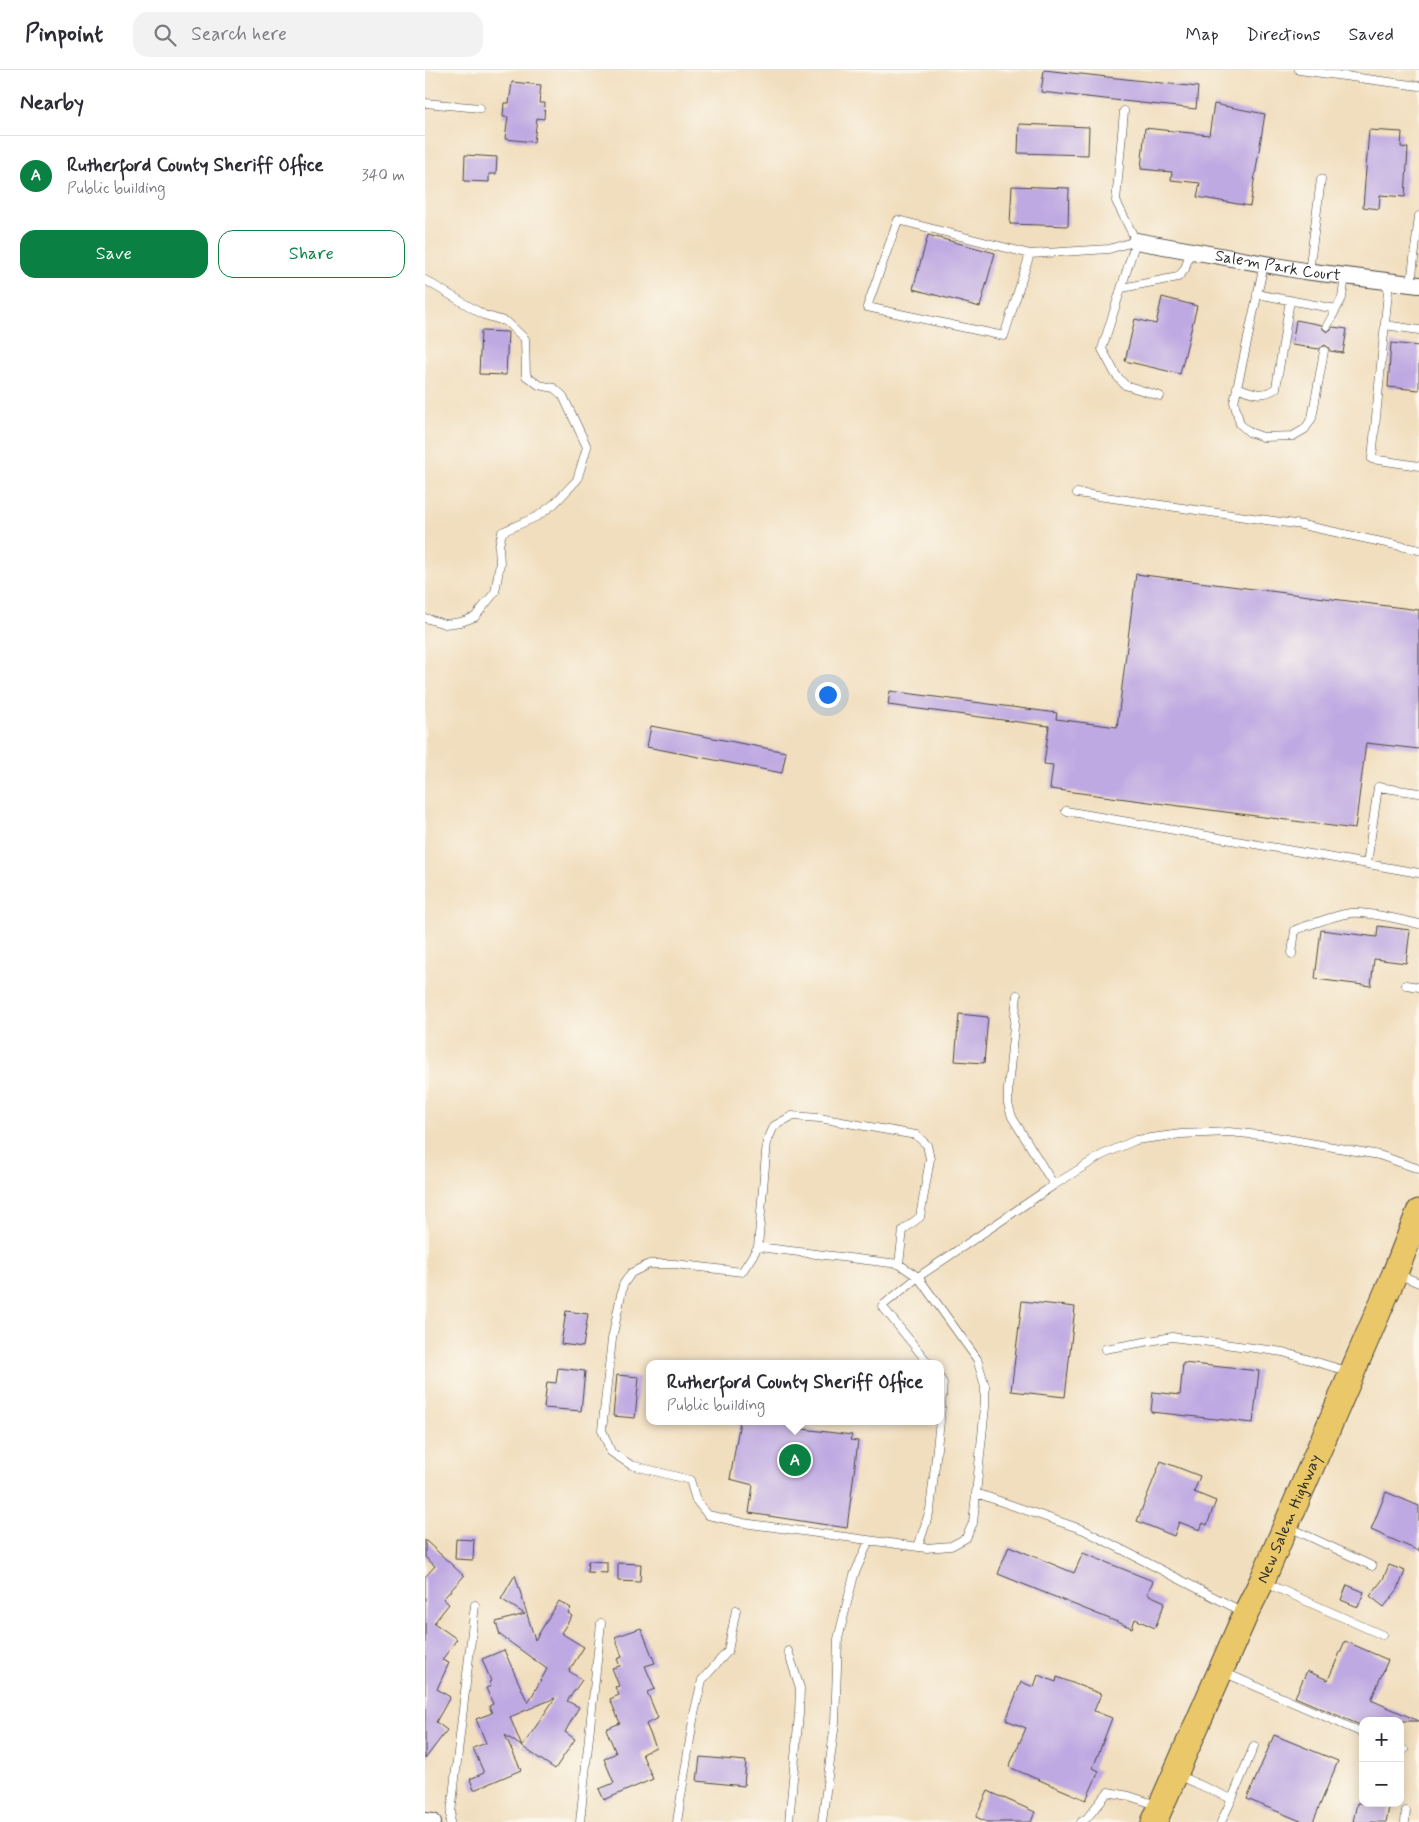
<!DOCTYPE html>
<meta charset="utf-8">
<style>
body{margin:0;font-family:Mynerve,sans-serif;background:#f2f2f3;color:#2b2b33}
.controls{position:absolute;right:15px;bottom:15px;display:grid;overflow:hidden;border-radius:10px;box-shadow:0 2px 12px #0003}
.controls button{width:45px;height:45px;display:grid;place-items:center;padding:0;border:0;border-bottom:1px solid #e1e1e2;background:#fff;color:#2b2b33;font:25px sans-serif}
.you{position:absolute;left:402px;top:624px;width:18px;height:18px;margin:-12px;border:4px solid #fff;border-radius:50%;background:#1a73e8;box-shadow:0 0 0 8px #1a73e833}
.badge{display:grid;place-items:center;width:32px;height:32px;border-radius:50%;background:#0b8043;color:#fff;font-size:16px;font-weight:700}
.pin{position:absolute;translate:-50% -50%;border:2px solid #fff;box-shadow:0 1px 5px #0006}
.popup{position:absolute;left:221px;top:1290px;width:298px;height:65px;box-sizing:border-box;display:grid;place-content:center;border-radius:10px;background:#fff;filter:drop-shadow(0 1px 4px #0005);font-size:16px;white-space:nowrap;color:#7c7c81}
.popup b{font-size:19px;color:#2b2b33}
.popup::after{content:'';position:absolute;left:50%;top:100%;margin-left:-10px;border:10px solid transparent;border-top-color:#fff}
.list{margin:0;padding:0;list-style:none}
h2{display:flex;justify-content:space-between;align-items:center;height:65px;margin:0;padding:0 20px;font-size:21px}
h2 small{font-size:16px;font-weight:400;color:#7c7c81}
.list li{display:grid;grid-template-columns:32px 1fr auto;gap:15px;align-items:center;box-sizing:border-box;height:80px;padding:0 20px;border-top:1px solid #e1e1e2}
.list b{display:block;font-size:19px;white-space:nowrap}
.list p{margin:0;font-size:16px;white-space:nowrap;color:#7c7c81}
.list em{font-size:16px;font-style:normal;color:#7c7c81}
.actions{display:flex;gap:10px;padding:15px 20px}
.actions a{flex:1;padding:11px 0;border:1px solid #0b8043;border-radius:15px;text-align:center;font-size:18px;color:#0b8043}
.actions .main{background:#0b8043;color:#fff}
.icon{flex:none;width:28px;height:28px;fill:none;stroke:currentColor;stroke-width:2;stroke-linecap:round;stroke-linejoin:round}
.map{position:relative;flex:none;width:994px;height:1752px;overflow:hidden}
header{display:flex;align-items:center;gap:30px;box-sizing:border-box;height:70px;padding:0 25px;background:#fff;border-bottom:1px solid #e1e1e2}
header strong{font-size:24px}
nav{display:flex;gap:28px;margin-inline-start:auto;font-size:18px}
.search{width:350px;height:45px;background:#f2f2f3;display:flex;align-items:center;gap:12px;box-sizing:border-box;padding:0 18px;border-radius:15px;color:#7c7c81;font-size:19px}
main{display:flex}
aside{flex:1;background:#fff}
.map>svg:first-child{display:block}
.building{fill:#bfa9e2;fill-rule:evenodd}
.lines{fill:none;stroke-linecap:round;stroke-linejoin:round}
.service-casing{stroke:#494641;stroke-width:9}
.minor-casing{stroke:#494641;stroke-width:18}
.primary-casing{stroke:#494641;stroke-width:27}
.service{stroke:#fff;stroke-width:8}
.minor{stroke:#fff;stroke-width:16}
.primary{stroke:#eac769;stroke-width:25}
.labels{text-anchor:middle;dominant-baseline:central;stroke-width:4.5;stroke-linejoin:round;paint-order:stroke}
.street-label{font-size:16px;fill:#2b2b2b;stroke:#fbf7ec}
</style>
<header>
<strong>Pinpoint</strong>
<div class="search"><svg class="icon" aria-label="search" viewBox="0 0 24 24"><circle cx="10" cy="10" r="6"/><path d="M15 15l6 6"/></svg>Search here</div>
<nav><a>Map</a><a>Directions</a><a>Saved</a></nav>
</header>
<main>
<aside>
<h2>Nearby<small></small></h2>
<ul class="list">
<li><span class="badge">A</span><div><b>Rutherford County Sheriff Office</b><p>Public building</p></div><em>340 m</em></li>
</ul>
<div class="actions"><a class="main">Save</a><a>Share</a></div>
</aside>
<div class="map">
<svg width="994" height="1752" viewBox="0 0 994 1752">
<rect width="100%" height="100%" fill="#fbf7ec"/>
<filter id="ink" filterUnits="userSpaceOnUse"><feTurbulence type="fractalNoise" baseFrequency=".02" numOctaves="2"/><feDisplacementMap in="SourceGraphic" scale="10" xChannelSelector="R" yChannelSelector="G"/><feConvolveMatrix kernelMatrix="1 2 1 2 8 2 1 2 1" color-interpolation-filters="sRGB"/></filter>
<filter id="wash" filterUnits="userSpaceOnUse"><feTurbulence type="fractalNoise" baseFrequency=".0096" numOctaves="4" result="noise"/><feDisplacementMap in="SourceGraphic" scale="20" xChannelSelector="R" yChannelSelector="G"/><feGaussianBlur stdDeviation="1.12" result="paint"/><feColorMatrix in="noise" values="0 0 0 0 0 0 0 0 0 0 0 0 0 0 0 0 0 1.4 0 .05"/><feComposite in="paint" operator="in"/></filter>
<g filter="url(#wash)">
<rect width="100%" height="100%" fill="#f1debe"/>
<g id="blocks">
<path class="building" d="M 619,0 L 773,17 L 771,39 L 616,22 Z
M 87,12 L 116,15 L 114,33 L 120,33 L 119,49 L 112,48 L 109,72 L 80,69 L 83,47 L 78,47 L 79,33 L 84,33 Z
M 789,34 L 840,44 L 825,136 L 772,127 L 775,113 L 746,110 L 747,102 L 716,99 L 720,58 L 784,65 Z
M 594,54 L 664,57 L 663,85 L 593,83 Z
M 944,60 L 977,62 L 976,77 L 983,78 L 980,127 L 955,125 L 954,139 L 938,137 Z
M 40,85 L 72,87 L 71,104 L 64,104 L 64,112 L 39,111 Z
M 587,116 L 644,118 L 643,156 L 585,154 Z
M 503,165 L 570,183 L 555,237 L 488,219 Z
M 737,227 L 772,236 L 755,304 L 700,291 L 710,249 L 731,254 Z
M 871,250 L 897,255 L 898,259 L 902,262 L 905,260 L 908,257 L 922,259 L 918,283 L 905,281 L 903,277 L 900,275 L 894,279 L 867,275 Z
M 56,261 L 83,262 L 81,305 L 54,304 Z
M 966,273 L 994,276 L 994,320 L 963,317 Z
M 711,504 L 994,540 L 994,679 L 941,673 L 930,759 L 625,719 L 628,695 L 619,694 L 624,656 L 463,635 L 465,621 L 632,643 L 631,649 L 692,657 Z
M 226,656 L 361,682 L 357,703 L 222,677 Z
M 953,856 L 985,860 L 981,893 L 949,889 L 946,916 L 890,909 L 896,860 L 952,867 Z
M 534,944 L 563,947 L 559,993 L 530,991 Z
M 597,1231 L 650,1237 L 640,1327 L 586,1321 Z
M 141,1241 L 163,1244 L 158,1277 L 136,1274 Z
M 758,1293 L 834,1301 L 828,1353 L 726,1342 L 728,1322 L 755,1325 Z
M 133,1298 L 160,1301 L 156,1341 L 119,1338 L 122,1312 L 131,1313 Z
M 192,1305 L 214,1307 L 210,1348 L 188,1346 Z
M 315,1351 L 370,1351 L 369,1358 L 427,1365 L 425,1370 L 433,1371 L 422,1458 L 324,1443 L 328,1415 L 305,1409 Z
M 736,1391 L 775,1406 L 769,1422 L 791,1431 L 782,1455 L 778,1453 L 775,1460 L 754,1452 L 749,1466 L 712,1451 Z
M 961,1422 L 994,1436 L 994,1481 L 946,1460 Z
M 31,1469 L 49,1470 L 48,1490 L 30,1489 Z
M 0,1470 L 39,1506 L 18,1529 L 24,1534 L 9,1553 L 32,1569 L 17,1590 L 24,1593 L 12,1619 L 25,1627 L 11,1652 L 22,1660 L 0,1689 L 0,1507 L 10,1496 L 0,1487 Z
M 584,1476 L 649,1503 L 658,1483 L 728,1511 L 722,1524 L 740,1532 L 730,1558 L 710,1549 L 707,1558 L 573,1504 Z
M 163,1491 L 182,1492 L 182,1503 L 162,1502 Z
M 193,1493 L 216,1494 L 215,1512 L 193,1511 Z
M 964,1495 L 980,1501 L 973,1519 L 959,1537 L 945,1526 L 958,1509 Z
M 90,1505 L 110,1570 L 134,1531 L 146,1538 L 143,1543 L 147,1546 L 136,1563 L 159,1577 L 144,1601 L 157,1610 L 142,1631 L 154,1637 L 140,1662 L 150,1669 L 130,1699 L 80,1665 L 96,1700 L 49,1720 L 45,1709 L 59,1703 L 48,1678 L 61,1673 L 51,1649 L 67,1643 L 64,1636 L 68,1634 L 61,1618 L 66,1616 L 64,1612 L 66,1611 L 57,1589 L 79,1580 L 103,1633 L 122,1599 L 75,1565 L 71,1552 L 100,1544 L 76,1529 ZM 130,1628 L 97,1677 L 85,1647 Z
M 922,1515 L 939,1522 L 933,1537 L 916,1530 Z
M 216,1558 L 230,1593 L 220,1596 L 230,1619 L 222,1622 L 233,1648 L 221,1654 L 231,1677 L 217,1684 L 228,1709 L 179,1730 L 174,1719 L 189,1713 L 179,1689 L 191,1683 L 181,1659 L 195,1653 L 185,1629 L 194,1625 L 190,1617 L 194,1616 L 187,1598 L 195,1596 L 192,1589 L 197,1587 L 190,1567 Z
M 920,1571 L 963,1590 L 946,1630 L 994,1651 L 937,1651 L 935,1655 L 870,1627 L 882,1601 L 903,1610 Z
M 613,1605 L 631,1612 L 632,1607 L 676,1624 L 669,1641 L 687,1648 L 668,1698 L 674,1701 L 661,1730 L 584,1697 L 601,1658 L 581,1650 L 596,1612 L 609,1617 Z
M 849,1665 L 913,1691 L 888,1752 L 878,1752 L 822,1729 Z
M 275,1687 L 321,1691 L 319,1716 L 272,1711 Z
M 563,1721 L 610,1742 L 606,1752 L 562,1752 L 551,1747 Z
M 932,1733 L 965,1733 L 961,1752 L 928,1752 Z"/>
</g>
</g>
<g filter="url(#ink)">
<use href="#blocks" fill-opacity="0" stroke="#494641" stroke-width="1"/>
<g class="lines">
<g class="service-casing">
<path id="service" d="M 874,0 L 994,16
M 0,33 L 55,38
M 699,41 L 691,131 L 711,171 L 677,279 L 691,305 L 700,315 L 735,326
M 605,184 L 579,266 L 442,237 L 473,150 L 605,184 L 684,179 L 711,171
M 839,194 L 809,332 L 815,354 L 824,362 L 838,367 L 868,366 L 880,359 L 887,348 L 899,281
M 884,202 L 896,109
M 0,210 L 59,245 L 82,252 L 100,269 L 101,306 L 114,315 L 129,318 L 138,326 L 162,377 L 152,410 L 129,434 L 113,446 L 77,462 L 74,476 L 75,494 L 70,522 L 50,547 L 36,552 L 20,554 L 0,548
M 964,211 L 947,389 L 994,396
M 986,214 L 994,146
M 697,218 L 753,207 L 760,199 L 765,181
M 832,224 L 911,239
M 960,255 L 994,260
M 902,256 L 917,228 L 920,206
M 812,317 C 826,323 838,328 851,318 L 865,230
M 652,423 L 877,455 L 994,480
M 641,741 L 994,803
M 942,794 L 953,717 L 994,723
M 867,884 L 870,860 C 888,854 907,846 925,843 C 942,841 977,850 994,854
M 981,915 L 994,917
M 592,925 L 583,1019 L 583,1034 L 587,1047 L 629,1115
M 333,1177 L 474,1194 L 478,1160 L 495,1147 L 505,1089 L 502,1075 L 491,1065 L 394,1048 L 367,1046 L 349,1056 L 342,1072 L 333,1177 L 317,1202 L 250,1194 L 224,1194 L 206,1203 L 198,1215 L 187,1269 L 177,1360 L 186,1382 L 206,1395 L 265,1410 L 271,1430 L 283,1445 L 318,1453 L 501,1478 L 526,1476 L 541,1468 L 548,1453 L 560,1337 L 560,1316 L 552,1289 L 493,1207 L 629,1115 L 677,1085 L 711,1070 L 756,1064 L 804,1062 L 845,1066 L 954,1085 L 994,1099
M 474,1194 L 493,1207 L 457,1236 L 504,1294
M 973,1204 L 994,1213
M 680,1279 L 747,1267 L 858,1282 L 925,1302
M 515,1308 L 518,1313 L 515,1349
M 551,1423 L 659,1460 L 818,1542
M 864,1457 L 947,1496
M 493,1477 L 505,1440 L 515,1351
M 841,1513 L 957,1565
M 363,1581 L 375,1618 L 374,1644 L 364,1752
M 798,1602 L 938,1663
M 975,1679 L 979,1680
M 752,1705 L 807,1729 L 796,1752
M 807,1729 L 829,1676
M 25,1752 L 50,1535
M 155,1752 L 176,1553
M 252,1752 L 269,1644 L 277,1610 L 303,1581 L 311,1540
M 397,1752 L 410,1653 L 413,1569 L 429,1505 L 444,1471
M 656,1752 L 662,1748 L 683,1722 L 704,1726 L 732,1735
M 980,1752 L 981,1741"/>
</g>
<g class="minor-casing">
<g id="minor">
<path id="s1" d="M 711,171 L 879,201 L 994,215"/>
<path d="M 0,1751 L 8,1752"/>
</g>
</g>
<g class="primary-casing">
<g id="primary">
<path id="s2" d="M 729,1752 L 821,1543 L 837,1511 L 970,1203 L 994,1142"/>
</g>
</g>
<use href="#service" class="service"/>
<use href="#minor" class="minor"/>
<use href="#primary" class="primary"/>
</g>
</g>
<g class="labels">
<g class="street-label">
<text stroke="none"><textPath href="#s1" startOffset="144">Salem Park Court</textPath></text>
<text stroke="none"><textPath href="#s2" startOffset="332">New Salem Highway</textPath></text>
</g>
</g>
</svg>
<div class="controls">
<button>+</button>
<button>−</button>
</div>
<div class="you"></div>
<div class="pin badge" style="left:370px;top:1390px">A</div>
<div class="popup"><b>Rutherford County Sheriff Office</b>Public building</div>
</div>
</main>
